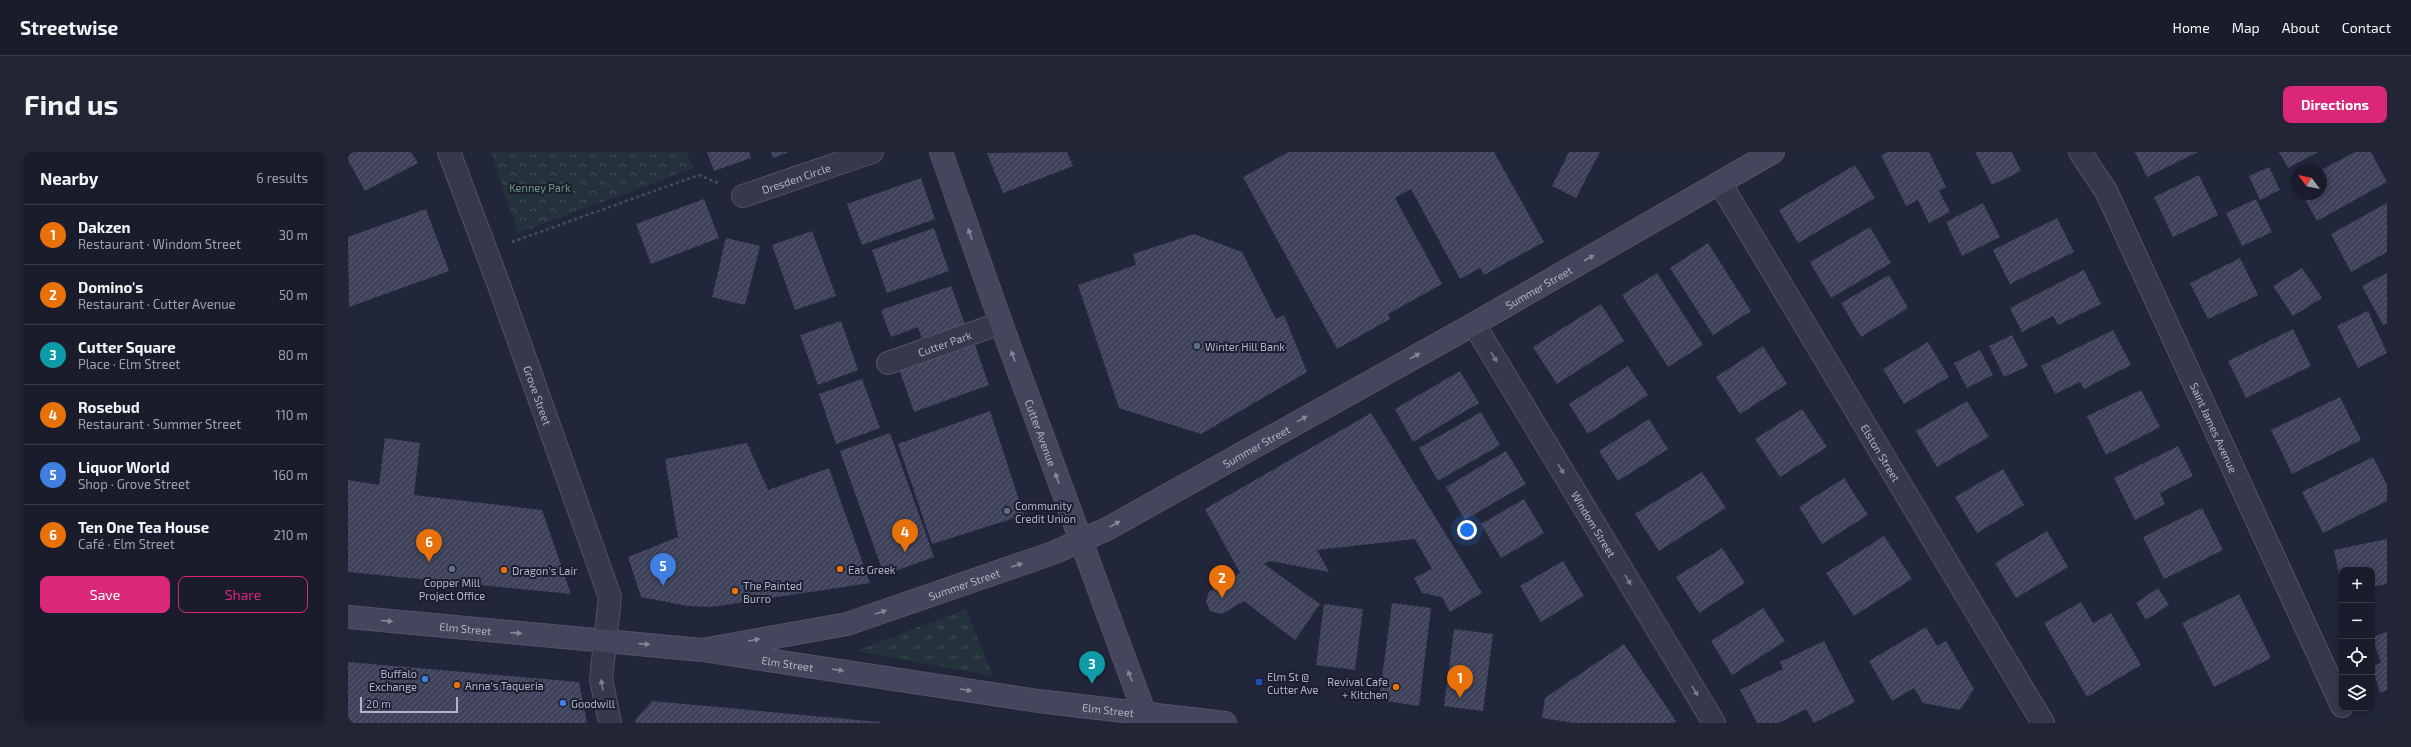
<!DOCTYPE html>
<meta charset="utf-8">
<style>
body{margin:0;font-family:"Exo 2",sans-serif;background:#232534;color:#f1f3f6}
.controls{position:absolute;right:12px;bottom:12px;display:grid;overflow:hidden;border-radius:8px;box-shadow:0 2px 10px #0003}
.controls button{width:36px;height:36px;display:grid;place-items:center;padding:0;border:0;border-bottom:1px solid #383a48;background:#1a1c2c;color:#f1f3f6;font:20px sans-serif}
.compass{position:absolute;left:1943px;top:12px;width:36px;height:36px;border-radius:50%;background:#1a1c2c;box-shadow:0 2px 10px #0003;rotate:302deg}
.scale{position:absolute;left:12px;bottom:10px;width:98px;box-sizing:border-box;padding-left:4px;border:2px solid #b1b3c6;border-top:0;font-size:11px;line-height:14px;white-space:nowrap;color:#b1b3c6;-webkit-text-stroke:3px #1b1e2f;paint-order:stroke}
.you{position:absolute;left:1119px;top:378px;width:14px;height:14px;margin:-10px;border:3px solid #fff;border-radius:50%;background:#1a73e8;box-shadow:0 0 0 6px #1a73e833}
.badge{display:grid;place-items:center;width:26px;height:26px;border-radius:50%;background:#db2777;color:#fff;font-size:13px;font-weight:700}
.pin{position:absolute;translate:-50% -33px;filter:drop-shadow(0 1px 2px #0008)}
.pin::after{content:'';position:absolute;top:21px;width:14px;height:12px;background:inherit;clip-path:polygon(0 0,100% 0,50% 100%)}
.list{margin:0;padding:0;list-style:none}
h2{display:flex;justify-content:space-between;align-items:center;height:52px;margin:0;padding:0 16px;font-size:17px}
h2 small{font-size:13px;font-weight:400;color:#9fa1a9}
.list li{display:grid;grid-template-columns:26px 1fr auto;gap:12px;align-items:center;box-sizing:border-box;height:60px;padding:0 16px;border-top:1px solid #383a48}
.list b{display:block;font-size:15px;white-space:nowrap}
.list p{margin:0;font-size:13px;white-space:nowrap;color:#9fa1a9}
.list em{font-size:13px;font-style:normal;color:#9fa1a9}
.actions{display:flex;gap:8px;padding:12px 16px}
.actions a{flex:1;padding:9px 0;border:1px solid #db2777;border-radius:8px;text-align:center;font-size:14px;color:#db2777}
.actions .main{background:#db2777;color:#fff}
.icon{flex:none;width:22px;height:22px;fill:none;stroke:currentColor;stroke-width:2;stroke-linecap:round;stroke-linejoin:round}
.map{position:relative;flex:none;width:2039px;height:571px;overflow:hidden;border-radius:8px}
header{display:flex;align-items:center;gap:24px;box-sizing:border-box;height:56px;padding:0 20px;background:#1a1c2c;border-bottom:1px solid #383a48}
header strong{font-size:19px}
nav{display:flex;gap:22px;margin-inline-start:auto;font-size:14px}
.intro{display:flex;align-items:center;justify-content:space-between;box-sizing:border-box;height:96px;padding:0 24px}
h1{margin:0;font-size:28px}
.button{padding:10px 18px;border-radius:8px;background:#db2777;color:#fff;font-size:14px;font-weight:700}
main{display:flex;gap:24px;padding:0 24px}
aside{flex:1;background:#1a1c2c;border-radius:8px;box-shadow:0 2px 10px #0003}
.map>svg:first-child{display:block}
.grass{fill:url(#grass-tufts)}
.park{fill:url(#park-crowns)}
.building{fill:url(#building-hatch)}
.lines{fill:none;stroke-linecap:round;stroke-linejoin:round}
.street-casing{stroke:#515365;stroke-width:24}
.secondary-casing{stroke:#515365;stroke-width:24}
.path{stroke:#424f58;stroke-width:2.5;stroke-dasharray:3 3;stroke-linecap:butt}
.street{stroke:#36394a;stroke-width:22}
.secondary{stroke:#44465d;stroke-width:22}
.oneway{fill:#85879c}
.oneway2{fill:#7a7c8e}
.service-dot{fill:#5c6f8a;stroke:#1b1e2f;stroke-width:1.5}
.food-dot{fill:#e8710a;stroke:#1b1e2f;stroke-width:1.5}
.shop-dot{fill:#3f7fe0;stroke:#1b1e2f;stroke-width:1.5}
.transit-dot{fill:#1a4fb4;stroke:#1b1e2f;stroke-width:1.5}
.labels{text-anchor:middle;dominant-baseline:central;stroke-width:4;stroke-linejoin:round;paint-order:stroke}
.street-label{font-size:11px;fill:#b1b3c6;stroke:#1b1e2f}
.park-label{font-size:11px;fill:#689780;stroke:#1b1e2f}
.poi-label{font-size:11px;fill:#b1b3c6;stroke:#1b1e2f;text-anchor:start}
</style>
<header>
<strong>Streetwise</strong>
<nav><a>Home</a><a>Map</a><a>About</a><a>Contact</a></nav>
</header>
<div class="intro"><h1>Find us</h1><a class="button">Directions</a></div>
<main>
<aside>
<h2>Nearby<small>6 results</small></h2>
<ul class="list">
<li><span class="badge" style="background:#e8710a">1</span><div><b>Dakzen</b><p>Restaurant · Windom Street</p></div><em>30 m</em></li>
<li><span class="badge" style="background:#e8710a">2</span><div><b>Domino's</b><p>Restaurant · Cutter Avenue</p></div><em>50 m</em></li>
<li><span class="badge" style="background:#0f9aa8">3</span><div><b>Cutter Square</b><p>Place · Elm Street</p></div><em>80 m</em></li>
<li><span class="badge" style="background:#e8710a">4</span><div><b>Rosebud</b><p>Restaurant · Summer Street</p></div><em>110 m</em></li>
<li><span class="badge" style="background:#3f7fe0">5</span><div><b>Liquor World</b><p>Shop · Grove Street</p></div><em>160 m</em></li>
<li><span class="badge" style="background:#e8710a">6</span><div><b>Ten One Tea House</b><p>Café · Elm Street</p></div><em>210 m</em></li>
</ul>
<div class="actions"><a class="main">Save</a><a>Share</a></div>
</aside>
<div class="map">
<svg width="2039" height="571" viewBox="0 0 2039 571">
<defs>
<pattern id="grass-tufts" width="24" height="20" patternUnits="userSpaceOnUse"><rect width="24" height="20" fill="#24323b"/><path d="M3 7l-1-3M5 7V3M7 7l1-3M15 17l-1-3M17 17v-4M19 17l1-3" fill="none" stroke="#414d56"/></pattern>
<pattern id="park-crowns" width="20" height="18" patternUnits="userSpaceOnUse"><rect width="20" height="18" fill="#24323b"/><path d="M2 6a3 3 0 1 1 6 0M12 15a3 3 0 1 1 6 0" fill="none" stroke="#414d56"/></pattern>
<pattern id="building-hatch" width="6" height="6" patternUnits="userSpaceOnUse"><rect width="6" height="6" fill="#3e425a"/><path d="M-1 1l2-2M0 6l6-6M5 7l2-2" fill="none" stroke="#585b70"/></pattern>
</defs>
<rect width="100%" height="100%" fill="#22263a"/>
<path class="grass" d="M 618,457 L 645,524 L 508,499 Z"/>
<path class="park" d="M 143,0 L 338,0 L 346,16 L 170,81 Z"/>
<path class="building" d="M 0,0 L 63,0 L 70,11 L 17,39 L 0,8 Z
M 359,0 L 401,0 L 403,6 L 366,19 Z
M 423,0 L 441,0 L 425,6 Z
M 719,0 L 725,14 L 655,41 L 639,1 Z
M 941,0 L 1146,0 L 1196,90 L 1136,123 L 1132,116 L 1112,127 L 1063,37 L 1047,46 L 1094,132 L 1040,162 L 1042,167 L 989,197 L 895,25 Z
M 1221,0 L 1252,0 L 1228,46 L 1204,34 Z
M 1540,0 L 1581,0 L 1598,35 L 1591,39 L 1602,60 L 1581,71 L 1570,48 L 1558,54 L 1533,3 Z
M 1627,0 L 1664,0 L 1673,19 L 1644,33 Z
M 1787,0 L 1850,0 L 1799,25 Z
M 1931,0 L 1970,0 L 1940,16 Z
M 2007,0 L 2023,0 L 2039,30 L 1969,69 L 1954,42 L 1973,42 L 1973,18 Z
M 1507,13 L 1527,46 L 1450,91 L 1431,58 Z
M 1921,15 L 1932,38 L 1912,48 L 1901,24 Z
M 1851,23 L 1870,63 L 1825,85 L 1806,45 Z
M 573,26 L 587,67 L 514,93 L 499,52 Z
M 356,47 L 371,86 L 303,112 L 288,72 Z
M 1908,47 L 1924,80 L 1894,94 L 1878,61 Z
M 1635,51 L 1652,85 L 1614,104 L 1598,70 Z
M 2039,51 L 2039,100 L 2003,120 L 1983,82 Z
M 78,57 L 101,119 L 1,155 L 0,85 Z
M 1709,66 L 1726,100 L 1662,132 L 1645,98 Z
M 1522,75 L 1543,111 L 1483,146 L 1462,110 Z
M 586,76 L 601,119 L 539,141 L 524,98 Z
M 464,79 L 488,144 L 447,158 L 424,93 Z
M 846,82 L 894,100 L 928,167 L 936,163 L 959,220 L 853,282 L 771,256 L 730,133 L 788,113 L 785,102 Z
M 378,86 L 412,94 L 397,153 L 364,145 Z
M 1360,91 L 1403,159 L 1365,183 L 1322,116 Z
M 1892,106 L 1910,143 L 1860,167 L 1842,131 Z
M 1954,116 L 1974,146 L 1945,164 L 1925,134 Z
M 1736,118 L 1753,152 L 1710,173 L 1705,164 L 1674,180 L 1662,156 Z
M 1309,121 L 1355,193 L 1320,215 L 1274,143 Z
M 2039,121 L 2039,171 L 2035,173 L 2014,134 Z
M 1541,123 L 1560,156 L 1513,185 L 1493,151 Z
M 603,134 L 618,175 L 575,191 L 570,175 L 543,185 L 533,158 Z
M 1253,152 L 1276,189 L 1209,232 L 1185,195 Z
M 2020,159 L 2039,201 L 2010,216 L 1989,174 Z
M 493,169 L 510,218 L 470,233 L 452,183 Z
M 1945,177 L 1963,214 L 1898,246 L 1880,209 Z
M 1765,178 L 1783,213 L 1736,237 L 1732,230 L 1707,242 L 1693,214 Z
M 1664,183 L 1680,214 L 1656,225 L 1641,194 Z
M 626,190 L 641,233 L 566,260 L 551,217 Z
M 1580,190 L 1601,225 L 1556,252 L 1535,217 Z
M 1415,194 L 1439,232 L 1392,262 L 1368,225 Z
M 1632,198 L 1645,223 L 1619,236 L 1606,211 Z
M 1280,214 L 1300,243 L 1240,282 L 1221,252 Z
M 1112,219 L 1131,251 L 1065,290 L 1047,257 Z
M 514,227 L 532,276 L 488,292 L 471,242 Z
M 1793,238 L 1812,275 L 1758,303 L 1739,264 Z
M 1992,245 L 2013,288 L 1944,322 L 1923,278 Z
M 1619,249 L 1641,285 L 1589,315 L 1568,279 Z
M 1454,257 L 1479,295 L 1432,325 L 1407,287 Z
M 642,259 L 676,363 L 584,392 L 550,292 Z
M 1133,260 L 1152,293 L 1090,329 L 1071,296 Z
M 1023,261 L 1134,441 L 1102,460 L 1094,445 L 1074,441 L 1066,426 L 1084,417 L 1067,387 L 969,398 L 981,420 L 922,409 L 916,412 L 972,452 L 947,488 L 896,449 L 874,462 L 862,459 L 858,449 L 861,440 L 892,421 L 857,357 Z
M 1301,267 L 1320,297 L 1270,329 L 1251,299 Z
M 542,281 L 586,405 L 536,423 L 492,299 Z
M 37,286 L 72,291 L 66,343 L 194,358 L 223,442 L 0,420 L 0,328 L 31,333 Z
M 399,291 L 420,338 L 481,316 L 522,431 L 363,455 L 339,454 L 293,445 L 280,405 L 330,385 L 317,307 Z
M 1830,294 L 1845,324 L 1812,341 L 1817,352 L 1787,368 L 1766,326 Z
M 1158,299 L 1178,332 L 1117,368 L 1098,335 Z
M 2025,305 L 2039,333 L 2039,349 L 1975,381 L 1954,340 Z
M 1655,317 L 1676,353 L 1629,381 L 1607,345 Z
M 1354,320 L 1378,356 L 1311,399 L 1287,362 Z
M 1496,326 L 1520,363 L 1474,392 L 1451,355 Z
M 1176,347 L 1196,381 L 1153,406 L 1133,372 Z
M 1854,356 L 1875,398 L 1816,427 L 1795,385 Z
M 1699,379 L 1720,415 L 1668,446 L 1647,411 Z
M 1536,384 L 1564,427 L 1506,464 L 1478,421 Z
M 2039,387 L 2039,432 L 2024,435 L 2024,418 L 1994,418 L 1993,433 L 1986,398 Z
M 1374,396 L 1397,431 L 1351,461 L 1328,425 Z
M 1215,409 L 1236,444 L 1193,470 L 1172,434 Z
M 1810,436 L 1821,453 L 1798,468 L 1788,451 Z
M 1891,442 L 1923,506 L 1866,535 L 1834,471 Z
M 1733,450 L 1745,471 L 1763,461 L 1793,513 L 1739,545 L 1696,471 Z
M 1044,451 L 1083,456 L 1071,554 L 1031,548 Z
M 976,452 L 1015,457 L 1007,518 L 968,513 Z
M 1415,456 L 1437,489 L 1384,523 L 1363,489 Z
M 1578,475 L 1589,494 L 1598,489 L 1626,537 L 1612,558 L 1575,551 L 1566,536 L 1544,549 L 1521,509 Z
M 1106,477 L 1145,482 L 1135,559 L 1096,554 Z
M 2039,480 L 2039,538 L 2032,541 L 2024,514 L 2033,511 L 2024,485 Z
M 1476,489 L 1507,550 L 1466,571 L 1458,557 L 1431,571 L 1409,571 L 1392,538 L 1435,517 L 1432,510 Z
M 1276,492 L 1328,569 L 1325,571 L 1226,571 L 1194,566 L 1197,546 Z
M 0,510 L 231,530 L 239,571 L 0,571 Z
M 304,549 L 532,570 L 532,571 L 288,571 L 287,568 Z"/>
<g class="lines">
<g class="street-casing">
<g id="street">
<path id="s1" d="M 101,0 L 152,136 L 262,445 L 253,527 L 262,571"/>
<path id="s2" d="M 1732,0 L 1758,39 L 1994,554"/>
<path id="s3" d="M 1372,31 L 1695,571"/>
<path id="s4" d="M 395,44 L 524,0"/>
<path id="s5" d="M 1126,172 L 1366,571"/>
<path id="s6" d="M 540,211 L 653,171"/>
</g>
</g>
<g class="secondary-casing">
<g id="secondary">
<path id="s7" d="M 593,0 L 653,171 L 796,560"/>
<path id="s8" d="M 0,465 L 354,498 L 690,549 L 877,571"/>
<path id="s9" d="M 354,498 L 499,472 L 705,401 L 759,377 L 1126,172 L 1425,0"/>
</g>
</g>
<path class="path" d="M 164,90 L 351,23 L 370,31"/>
<use href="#street" class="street"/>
<use href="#secondary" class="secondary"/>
</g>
<defs><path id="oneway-solid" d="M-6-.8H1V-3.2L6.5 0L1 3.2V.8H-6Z"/></defs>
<g class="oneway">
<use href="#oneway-solid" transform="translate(622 82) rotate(-109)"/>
<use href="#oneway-solid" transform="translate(1241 106) rotate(-30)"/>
<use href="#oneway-solid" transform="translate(665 204) rotate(-110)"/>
<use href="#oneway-solid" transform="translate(1067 204) rotate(-29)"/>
<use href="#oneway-solid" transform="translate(954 267) rotate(-29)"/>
<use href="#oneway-solid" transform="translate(709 326) rotate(-110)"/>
<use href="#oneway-solid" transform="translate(767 372) rotate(-31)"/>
<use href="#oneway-solid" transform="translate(669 413) rotate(-19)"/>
<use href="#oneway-solid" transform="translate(533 460) rotate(-19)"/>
<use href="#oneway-solid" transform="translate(39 469) rotate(5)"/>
<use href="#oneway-solid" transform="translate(168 481) rotate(5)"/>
<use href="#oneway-solid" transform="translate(406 488) rotate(-10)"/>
<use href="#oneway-solid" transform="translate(296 492) rotate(5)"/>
<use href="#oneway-solid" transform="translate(490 518) rotate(9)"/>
<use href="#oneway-solid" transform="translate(782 524) rotate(-111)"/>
<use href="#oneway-solid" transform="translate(618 538) rotate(9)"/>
</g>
<g class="oneway2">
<use href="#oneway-solid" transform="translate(1146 205) rotate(59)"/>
<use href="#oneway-solid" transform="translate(1213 317) rotate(59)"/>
<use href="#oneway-solid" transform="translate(1280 428) rotate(59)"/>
<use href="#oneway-solid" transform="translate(254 533) rotate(-100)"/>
<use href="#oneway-solid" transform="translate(1347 539) rotate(59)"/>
</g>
<g class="service-dot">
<circle cx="849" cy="194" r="4"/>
<circle cx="659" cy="359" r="4"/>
<circle cx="104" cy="417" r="4"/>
</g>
<g class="food-dot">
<circle cx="492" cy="417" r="4"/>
<circle cx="156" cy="418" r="4"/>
<circle cx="387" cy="439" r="4"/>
<circle cx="109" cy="533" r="4"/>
<circle cx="1048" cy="535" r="4"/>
</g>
<g class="shop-dot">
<circle cx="77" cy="527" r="4"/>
<circle cx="215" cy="551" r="4"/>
</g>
<rect class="transit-dot" x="907" y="526" width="8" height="8" rx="2"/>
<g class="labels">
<g class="street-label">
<text stroke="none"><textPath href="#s4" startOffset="56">Dresden Circle</textPath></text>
<text stroke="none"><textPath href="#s9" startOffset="919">Summer Street</textPath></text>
<text stroke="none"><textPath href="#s6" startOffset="60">Cutter Park</textPath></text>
<text stroke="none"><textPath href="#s1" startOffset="259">Grove Street</textPath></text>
<text stroke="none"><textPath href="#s2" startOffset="307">Saint James Avenue</textPath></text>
<text stroke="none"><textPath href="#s7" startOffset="298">Cutter Avenue</textPath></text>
<text stroke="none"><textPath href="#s9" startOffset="595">Summer Street</textPath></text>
<text stroke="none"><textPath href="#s3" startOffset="314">Elston Street</textPath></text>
<text stroke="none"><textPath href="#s5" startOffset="233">Windom Street</textPath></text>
<text stroke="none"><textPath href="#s9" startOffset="271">Summer Street</textPath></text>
<text stroke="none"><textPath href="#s8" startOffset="118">Elm Street</textPath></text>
<text stroke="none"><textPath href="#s8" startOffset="442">Elm Street</textPath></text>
<text stroke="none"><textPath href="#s8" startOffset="766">Elm Street</textPath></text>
</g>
<g class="park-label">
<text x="192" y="35">Kenney Park</text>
</g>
<g class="poi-label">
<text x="857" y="194">Winter Hill Bank</text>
<text x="667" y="353">Community<tspan x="667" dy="13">Credit Union</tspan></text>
<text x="500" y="417">Eat Greek</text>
<text x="164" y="418">Dragon's Lair</text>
<text x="104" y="430" text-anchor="middle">Copper Mill<tspan x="104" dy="13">Project Office</tspan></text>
<text x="395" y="433">The Painted<tspan x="395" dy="13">Burro</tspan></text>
<text x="69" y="521" text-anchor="end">Buffalo<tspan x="69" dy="13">Exchange</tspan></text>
<text x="919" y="524">Elm St @<tspan x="919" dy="13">Cutter Ave</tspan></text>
<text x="1040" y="529" text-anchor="end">Revival Cafe<tspan x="1040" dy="13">+ Kitchen</tspan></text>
<text x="117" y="533">Anna's Taqueria</text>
<text x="223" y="551">Goodwill</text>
</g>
</g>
</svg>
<div class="controls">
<button>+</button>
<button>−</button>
<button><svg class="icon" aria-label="locate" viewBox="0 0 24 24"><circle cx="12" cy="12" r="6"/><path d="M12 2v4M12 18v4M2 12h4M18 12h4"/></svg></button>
<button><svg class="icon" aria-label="layers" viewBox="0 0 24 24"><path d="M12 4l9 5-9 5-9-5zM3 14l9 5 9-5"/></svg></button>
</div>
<svg class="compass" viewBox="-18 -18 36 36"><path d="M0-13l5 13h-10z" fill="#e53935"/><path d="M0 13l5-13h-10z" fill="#9fa1a9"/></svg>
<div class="scale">20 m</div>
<div class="you"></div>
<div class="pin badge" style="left:1112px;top:546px;background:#e8710a">1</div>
<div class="pin badge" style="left:874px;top:446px;background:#e8710a">2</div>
<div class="pin badge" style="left:744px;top:532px;background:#0f9aa8">3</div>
<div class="pin badge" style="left:557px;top:400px;background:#e8710a">4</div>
<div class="pin badge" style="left:315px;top:434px;background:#3f7fe0">5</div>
<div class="pin badge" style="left:81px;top:410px;background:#e8710a">6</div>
</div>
</main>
